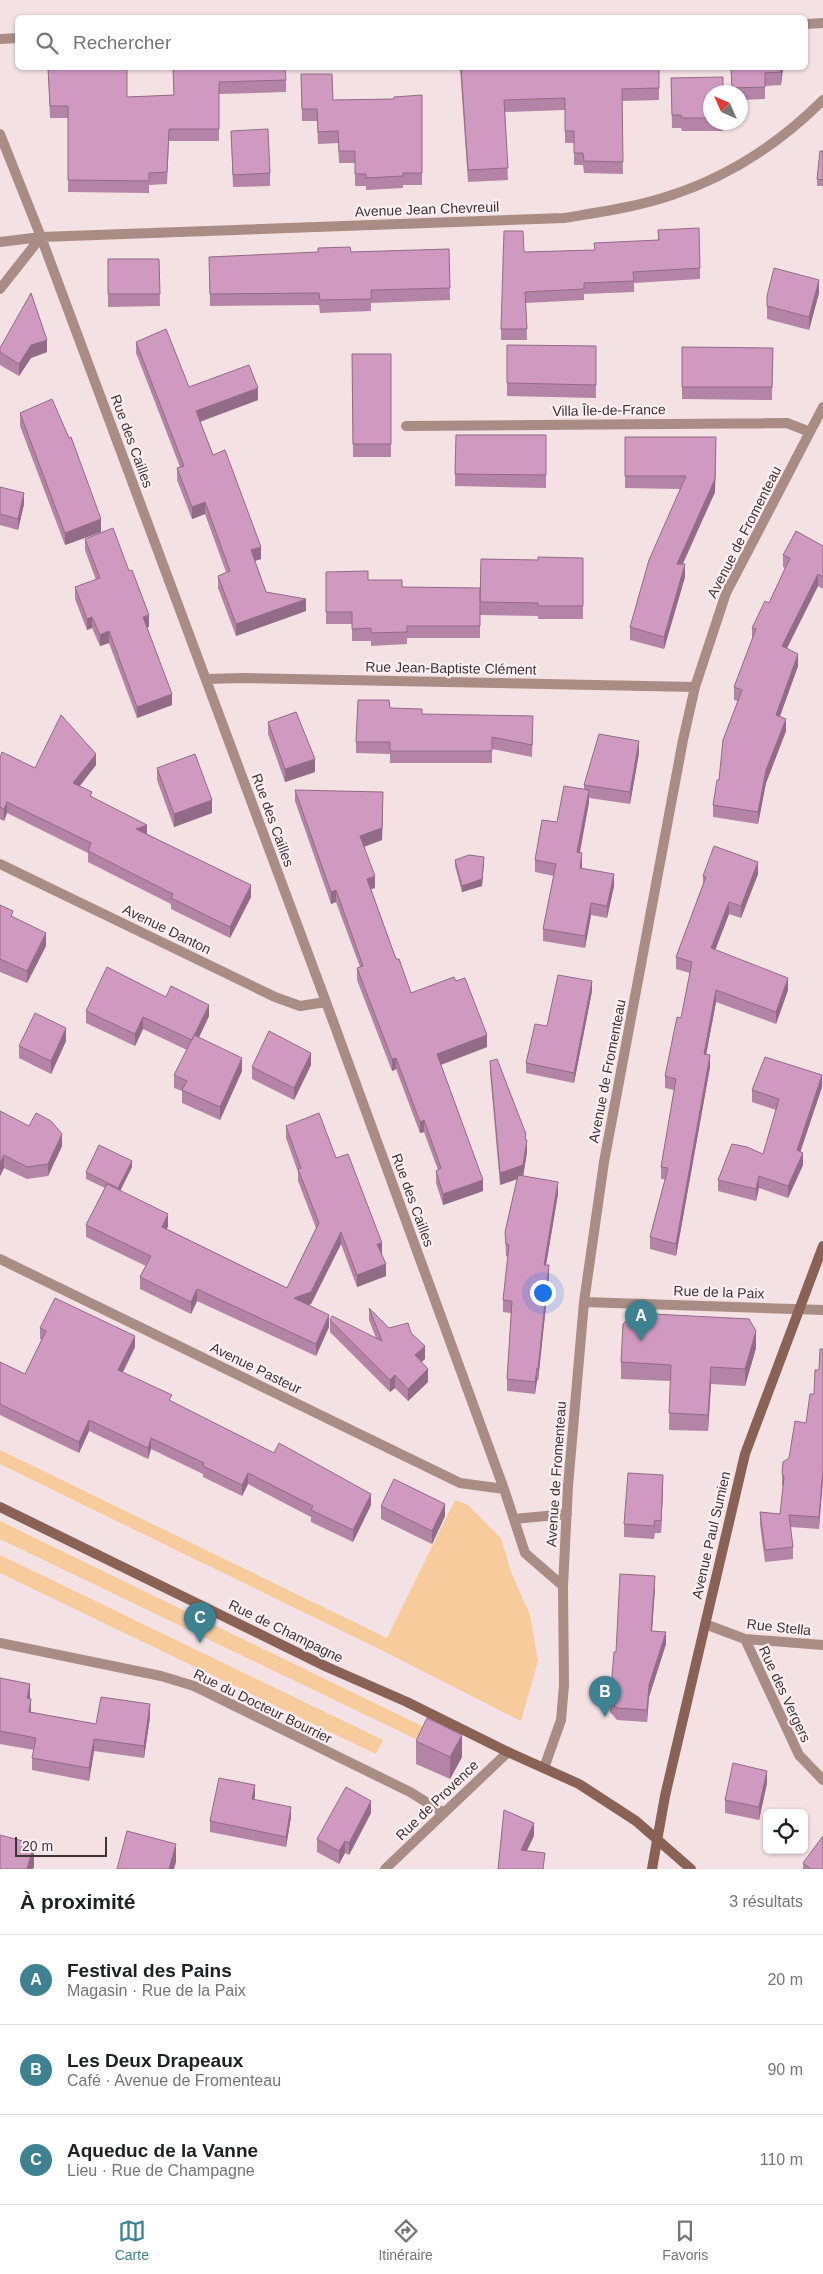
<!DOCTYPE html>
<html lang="fr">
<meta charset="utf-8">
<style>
body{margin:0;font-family:Arial,sans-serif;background:#f2f2f2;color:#202124}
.controls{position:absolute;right:15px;bottom:15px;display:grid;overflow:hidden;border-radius:8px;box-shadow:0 1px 4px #0004}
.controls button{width:45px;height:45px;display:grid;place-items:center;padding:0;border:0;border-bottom:1px solid #e0e0e0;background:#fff;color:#202124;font:25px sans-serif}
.compass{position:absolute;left:703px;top:85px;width:45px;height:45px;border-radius:50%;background:#fff;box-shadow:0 1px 4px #0004;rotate:315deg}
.scale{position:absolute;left:15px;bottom:12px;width:92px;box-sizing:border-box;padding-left:5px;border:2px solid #3c3536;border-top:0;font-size:14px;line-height:18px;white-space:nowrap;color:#3c3536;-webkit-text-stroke:4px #ffeff2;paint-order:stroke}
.you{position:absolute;left:542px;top:1292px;width:18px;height:18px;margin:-12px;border:4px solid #fff;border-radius:50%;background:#1a73e8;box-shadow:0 0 0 8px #1a73e833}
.badge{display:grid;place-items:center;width:32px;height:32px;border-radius:50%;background:#3e8191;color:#fff;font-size:16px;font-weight:700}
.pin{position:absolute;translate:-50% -41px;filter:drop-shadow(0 1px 2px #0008)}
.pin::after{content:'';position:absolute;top:26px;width:18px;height:15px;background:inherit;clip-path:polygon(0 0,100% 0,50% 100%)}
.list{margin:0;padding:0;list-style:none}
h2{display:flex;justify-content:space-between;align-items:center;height:65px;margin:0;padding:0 20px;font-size:21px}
h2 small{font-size:16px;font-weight:400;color:#757577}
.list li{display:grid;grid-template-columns:32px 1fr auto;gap:15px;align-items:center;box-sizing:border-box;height:90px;padding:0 20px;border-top:1px solid #e0e0e0}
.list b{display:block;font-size:19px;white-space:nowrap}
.list p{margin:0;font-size:16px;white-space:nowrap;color:#757577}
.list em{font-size:16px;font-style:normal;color:#757577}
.icon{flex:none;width:28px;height:28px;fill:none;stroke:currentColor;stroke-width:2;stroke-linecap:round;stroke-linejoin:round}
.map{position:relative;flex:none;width:823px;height:1869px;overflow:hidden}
.search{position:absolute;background:#fff;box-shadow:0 1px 4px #0004;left:15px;right:15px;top:15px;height:55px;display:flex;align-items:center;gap:12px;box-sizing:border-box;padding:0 18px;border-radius:8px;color:#757577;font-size:19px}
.sheet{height:335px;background:#fff}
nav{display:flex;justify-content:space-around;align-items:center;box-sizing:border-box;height:70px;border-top:1px solid #e0e0e0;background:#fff;font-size:14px;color:#757577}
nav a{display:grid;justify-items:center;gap:2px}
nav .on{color:#3e8191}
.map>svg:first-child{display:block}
.green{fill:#f7cb9c}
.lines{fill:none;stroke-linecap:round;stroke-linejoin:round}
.street{stroke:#a98c83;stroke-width:10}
.secondary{stroke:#896155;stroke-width:10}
.wall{fill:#b384a5}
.shaded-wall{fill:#926b86}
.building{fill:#d099c0;stroke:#926b86}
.labels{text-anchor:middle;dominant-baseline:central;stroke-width:4.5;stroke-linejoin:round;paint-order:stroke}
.street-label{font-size:14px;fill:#3c3536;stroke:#ffeff2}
</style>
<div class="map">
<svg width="823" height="1869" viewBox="0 0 823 1869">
<rect width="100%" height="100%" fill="#f4e1e4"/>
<path class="green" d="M 0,1450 L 387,1638 L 455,1500 L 468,1505 L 501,1538 L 511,1572 L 530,1615 L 538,1661 L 521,1721 L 383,1651 L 0,1464 Z
M 0,1521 L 432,1731 L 426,1744 L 0,1539 Z
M 0,1555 L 383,1740 L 376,1754 L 0,1573 Z"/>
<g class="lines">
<path class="street" d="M 806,24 L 823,23
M 0,39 L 18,38
M 0,134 L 41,237 L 326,1002 L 504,1489 L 525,1553 L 563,1586
M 0,242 L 41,237 L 564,218 C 600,212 637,207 672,195 C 729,176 781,142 823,100
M 0,289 L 41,237
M 406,426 L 787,423 L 810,432
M 206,679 L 244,678 L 695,687
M 0,864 L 275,997 L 300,1006 L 326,1002
M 0,1259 L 460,1483 L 504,1489
M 584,1302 L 823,1310
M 514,1519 L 567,1514
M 705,1624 L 745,1639 L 823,1645
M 745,1639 L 799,1755 L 823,1780
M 0,1643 L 161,1676 L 194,1686 L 410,1792 L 444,1813
M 544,1768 L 561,1720 L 564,1685 L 563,1586 L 568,1486 L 584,1302 L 604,1162 L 683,740 L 695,687 L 726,593 L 823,407
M 385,1869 L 508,1752"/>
<path class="secondary" d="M 0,1507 L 327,1667 L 407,1702 L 508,1752 L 579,1784 L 636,1821 L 691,1869
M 652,1869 L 665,1796 L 745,1454 L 823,1246"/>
</g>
<path class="wall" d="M 48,68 L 127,97 L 174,95 L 173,68 L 286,80 L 286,92 L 219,94 L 219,141 L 169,141 L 167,184 L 149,185 L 149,193 L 68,192 L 68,118 L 50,118 Z
M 460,68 L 659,68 L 659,100 L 622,101 L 623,174 L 584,173 L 583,165 L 574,165 L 574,143 L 565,143 L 565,110 L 505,112 L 508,180 L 468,182 Z
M 731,68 L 783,68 L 781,85 L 765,86 L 765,99 L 740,100 L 740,92 L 732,92 Z
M 301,74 L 333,100 L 394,99 L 422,95 L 422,185 L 403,185 L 403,188 L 366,190 L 366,186 L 355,186 L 355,163 L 339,163 L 338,143 L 318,144 L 317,121 L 302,121 Z
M 671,78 L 710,92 L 710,122 L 723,122 L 723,131 L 682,131 L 681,128 L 672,128 Z
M 231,131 L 270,173 L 270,186 L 233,187 Z
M 823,151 L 823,186 L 817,186 L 817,179 Z
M 658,230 L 700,268 L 700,279 L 634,283 L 634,292 L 584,294 L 584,300 L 526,303 L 527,340 L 501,340 L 501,329 L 524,252 L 594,250 L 658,240 Z
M 449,249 L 450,300 L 371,303 L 371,311 L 320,313 L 319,305 L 210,306 L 209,257 Z
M 108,259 L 159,259 L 160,306 L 108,307 Z
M 819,293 L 809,330 L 767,319 L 767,296 Z
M 136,342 L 189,387 L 258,400 L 200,422 L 213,455 L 261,559 L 255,561 L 266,592 L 306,611 L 236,636 L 218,588 L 218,576 L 226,572 L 205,514 L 192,519 L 177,480 L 177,468 L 180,467 L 136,353 Z
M 507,345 L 596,346 L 596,398 L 507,396 Z
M 682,347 L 773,348 L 772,400 L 682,399 Z
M 0,348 L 47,352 L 31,358 L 19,376 L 0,365 Z
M 352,354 L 391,354 L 391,457 L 353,457 Z
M 20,413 L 101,532 L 65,545 L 20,426 Z
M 546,435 L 546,488 L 455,486 L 455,474 Z
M 625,437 L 716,450 L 715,492 L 682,564 L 685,577 L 664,649 L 630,640 L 630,627 L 680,489 L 625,488 Z
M 0,487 L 24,504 L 18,530 L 0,525 Z
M 85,539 L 149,627 L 147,627 L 172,705 L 137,718 L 109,643 L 100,646 L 92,628 L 87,630 L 75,599 L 75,587 L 96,580 L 85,550 Z
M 823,546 L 823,589 L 818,586 L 787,648 L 798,666 L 780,716 L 786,731 L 766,783 L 758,824 L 713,817 L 713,805 L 738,701 L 734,700 L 734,687 L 752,639 L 752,628 L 769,603 L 785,568 L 783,567 L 783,555 Z
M 583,558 L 583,619 L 538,619 L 538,616 L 480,615 L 481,559 L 538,560 Z
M 326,572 L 402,587 L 480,588 L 480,638 L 407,638 L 407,644 L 371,646 L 371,641 L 352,641 L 352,624 L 326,624 Z
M 390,708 L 422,714 L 533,728 L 532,757 L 492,749 L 492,763 L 390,763 L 390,754 L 356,753 L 356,742 Z
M 268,722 L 315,772 L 285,782 L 268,734 Z
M 639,753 L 630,804 L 589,798 L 589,802 L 580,853 L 582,866 L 582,869 L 614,886 L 607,918 L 591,915 L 585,948 L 543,941 L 543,929 L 554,876 L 535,872 L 535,860 L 584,789 L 584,785 Z
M 0,758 L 35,768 L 96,765 L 80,786 L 92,797 L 147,834 L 251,897 L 230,938 L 171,909 L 171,904 L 88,862 L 88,853 L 7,813 L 4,821 L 0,819 Z
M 157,768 L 212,813 L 174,827 L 157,780 Z
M 295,790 L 383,804 L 382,840 L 364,847 L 375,888 L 371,889 L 396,959 L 411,993 L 456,981 L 487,1047 L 441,1065 L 483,1191 L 443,1205 L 436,1183 L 436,1171 L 438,1170 L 424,1132 L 420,1133 L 396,1069 L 392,1071 L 357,980 L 357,968 L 360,967 L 336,902 L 331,904 L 295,801 Z
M 455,860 L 484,864 L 482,886 L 462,892 L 455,866 Z
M 758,874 L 741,918 L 729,914 L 715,950 L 788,990 L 776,1024 L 716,1002 L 706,1054 L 710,1067 L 676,1256 L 650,1249 L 650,1237 L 665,1179 L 661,1179 L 661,1167 L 674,1090 L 665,1088 L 665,1076 L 681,1018 L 690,973 L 676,969 L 676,957 L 703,884 L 703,876 Z
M 0,905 L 13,917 L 46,946 L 27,983 L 0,972 Z
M 592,991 L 574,1083 L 526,1073 L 526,1063 L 547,1026 Z
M 166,997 L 209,1016 L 199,1037 L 242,1071 L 220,1120 L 182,1103 L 182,1091 L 174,1088 L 174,1075 L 187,1050 L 143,1029 L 135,1046 L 86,1023 L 86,1011 Z
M 66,1041 L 51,1074 L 19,1058 L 19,1046 Z
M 490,1061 L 526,1140 L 527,1152 L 523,1176 L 558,1194 L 546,1265 L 549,1277 L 538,1381 L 537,1380 L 535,1394 L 507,1391 L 507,1379 L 511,1313 L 503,1312 L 503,1300 L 508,1257 L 506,1256 L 505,1232 L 517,1179 L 500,1185 L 490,1072 Z
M 311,1065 L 294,1100 L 252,1079 L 252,1067 Z
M 822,1087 L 800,1152 L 803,1165 L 788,1198 L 759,1188 L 756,1201 L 718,1191 L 718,1180 L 763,1154 L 776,1110 L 752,1102 L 752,1090 Z
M 0,1111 L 62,1146 L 48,1176 L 27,1179 L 4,1168 L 0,1176 Z
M 286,1126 L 336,1158 L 382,1255 L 386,1276 L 357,1287 L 341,1244 L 311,1304 L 308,1305 L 329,1327 L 316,1356 L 197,1301 L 191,1314 L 140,1289 L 140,1277 L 146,1266 L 86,1237 L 86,1225 L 105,1188 L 86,1179 L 86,1172 L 132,1167 L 120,1191 L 168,1226 L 167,1229 L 287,1288 L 316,1228 L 298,1181 L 298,1172 L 286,1138 Z
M 369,1308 L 389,1328 L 411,1333 L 425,1359 L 421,1362 L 428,1382 L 408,1401 L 395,1388 L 390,1392 L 330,1332 L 330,1320 L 376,1338 L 369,1320 Z
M 40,1328 L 135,1347 L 123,1372 L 172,1402 L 371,1505 L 353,1542 L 311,1522 L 311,1517 L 248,1484 L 242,1496 L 203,1477 L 203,1474 L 151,1449 L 148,1459 L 89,1431 L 79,1453 L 0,1415 L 0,1362 L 25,1374 L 42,1340 L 40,1339 Z
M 756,1348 L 745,1386 L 711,1384 L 708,1431 L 669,1430 L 670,1381 L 621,1379 L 621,1362 Z
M 819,1370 L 819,1529 L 790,1527 L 793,1547 L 793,1559 L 765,1562 L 760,1524 L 760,1512 L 780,1514 L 783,1487 L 782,1485 L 782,1473 L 806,1423 L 814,1394 Z
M 663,1488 L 661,1533 L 655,1533 L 654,1539 L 624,1537 L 624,1524 Z
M 381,1506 L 445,1516 L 432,1544 L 381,1519 Z
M 655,1588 L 652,1631 L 666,1644 L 649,1697 L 647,1722 L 617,1720 L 610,1712 L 610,1700 L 616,1652 Z
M 0,1678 L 30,1696 L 31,1712 L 96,1724 L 150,1717 L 144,1758 L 94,1751 L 89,1781 L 32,1770 L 32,1758 L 34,1750 L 0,1744 Z
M 416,1741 L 462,1757 L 450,1779 L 416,1764 Z
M 767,1783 L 759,1820 L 725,1813 L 725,1800 Z
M 255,1796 L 254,1800 L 291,1817 L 286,1847 L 210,1832 L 210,1821 Z
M 371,1813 L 349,1855 L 345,1853 L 339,1864 L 317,1852 L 317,1839 Z
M 803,1863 L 823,1869 L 803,1869 Z"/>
<path class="shaded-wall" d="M 781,68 L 783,68 L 781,85 Z
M 819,280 L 819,293 L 809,330 L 809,317 Z
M 47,340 L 47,352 L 31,358 L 19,376 L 19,364 L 31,345 Z
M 258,388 L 258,400 L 196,423 L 196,411 Z
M 716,437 L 715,492 L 677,577 L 677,564 Z
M 24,493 L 24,504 L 18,530 L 18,519 Z
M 205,502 L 205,514 L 192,519 L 192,507 Z
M 101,519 L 101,532 L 65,545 L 65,533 Z
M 261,547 L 261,559 L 251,562 L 251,550 Z
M 685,564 L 685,577 L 664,649 L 664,637 Z
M 818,574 L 818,586 L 782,658 L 782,646 Z
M 306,599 L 306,611 L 236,636 L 236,624 Z
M 149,615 L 149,627 L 143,629 L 143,617 Z
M 92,617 L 92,628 L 87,630 L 87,619 Z
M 109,631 L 109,643 L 100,646 L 100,635 Z
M 798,654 L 798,666 L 776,727 L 776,715 Z
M 172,694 L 172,705 L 137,718 L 137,707 Z
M 786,719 L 786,731 L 766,783 L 758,824 L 758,812 L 766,770 Z
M 639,741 L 639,753 L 630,804 L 630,792 Z
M 96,754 L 96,765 L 73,794 L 73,783 Z
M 315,759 L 315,772 L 285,782 L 285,769 Z
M 589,790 L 589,802 L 577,865 L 577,852 Z
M 383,792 L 382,840 L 360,848 L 360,836 Z
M 212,800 L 212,813 L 174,827 L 174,814 Z
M 7,802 L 7,813 L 4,821 L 4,809 Z
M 147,825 L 147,836 L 136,829 Z
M 582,853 L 582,866 L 580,880 L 580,868 Z
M 484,857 L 482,886 L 462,892 L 462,886 Z
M 758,862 L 758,874 L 741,918 L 741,906 Z
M 614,874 L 614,886 L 607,918 L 607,906 Z
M 375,876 L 375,888 L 367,890 L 367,879 Z
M 251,885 L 251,897 L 230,938 L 230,927 Z
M 336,890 L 336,902 L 331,904 L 331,892 Z
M 729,902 L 729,914 L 711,961 L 711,948 Z
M 591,903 L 591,915 L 585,948 L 585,936 Z
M 46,933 L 46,946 L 27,983 L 27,971 Z
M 788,978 L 788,990 L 776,1024 L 776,1012 Z
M 592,981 L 592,991 L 574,1083 L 574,1073 Z
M 716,990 L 716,1002 L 704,1066 L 704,1054 Z
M 209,1005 L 209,1016 L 192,1052 L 192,1040 Z
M 143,1017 L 143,1029 L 135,1046 L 135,1034 Z
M 66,1028 L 66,1041 L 51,1074 L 51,1061 Z
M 487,1035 L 487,1047 L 437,1066 L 437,1054 Z
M 311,1053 L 311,1065 L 294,1100 L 294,1088 Z
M 710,1055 L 710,1067 L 676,1256 L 676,1244 Z
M 242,1058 L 242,1071 L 220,1120 L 220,1107 Z
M 396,1058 L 396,1069 L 392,1071 L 392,1059 Z
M 822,1075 L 822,1087 L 797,1162 L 797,1150 Z
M 424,1120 L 424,1132 L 420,1133 L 420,1122 Z
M 62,1134 L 62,1146 L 48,1176 L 48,1164 Z
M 527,1140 L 527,1152 L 523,1177 L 500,1185 L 500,1173 Z
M 803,1153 L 803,1165 L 788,1198 L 788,1186 Z
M 4,1155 L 4,1168 L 0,1176 L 0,1163 Z
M 132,1161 L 132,1167 L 118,1195 L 118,1188 Z
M 759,1176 L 759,1188 L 756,1201 L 756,1189 Z
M 483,1180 L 483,1191 L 443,1205 L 443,1194 Z
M 558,1182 L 558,1194 L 544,1277 L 544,1265 Z
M 168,1214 L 168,1226 L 162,1239 L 162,1227 Z
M 341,1232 L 341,1244 L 311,1304 L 294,1310 L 294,1298 Z
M 382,1243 L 382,1255 L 377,1256 L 377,1244 Z
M 386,1264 L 386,1276 L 357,1287 L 357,1275 Z
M 549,1265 L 549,1277 L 538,1381 L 538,1369 Z
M 197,1289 L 197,1301 L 191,1314 L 191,1302 Z
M 329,1315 L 329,1327 L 316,1356 L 316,1344 Z
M 756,1331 L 756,1348 L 745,1386 L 745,1369 Z
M 135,1336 L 135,1347 L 118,1382 L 118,1370 Z
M 425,1346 L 425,1359 L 415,1368 L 415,1355 Z
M 711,1367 L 711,1384 L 708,1431 L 708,1415 Z
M 537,1368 L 537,1380 L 535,1394 L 535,1382 Z
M 428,1369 L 428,1382 L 408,1401 L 408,1389 Z
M 395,1375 L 395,1388 L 390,1392 L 390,1380 Z
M 89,1420 L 89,1431 L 79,1453 L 79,1442 Z
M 151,1438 L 151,1449 L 148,1459 L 148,1448 Z
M 823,1469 L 823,1481 L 819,1529 L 819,1517 Z
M 248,1473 L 248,1484 L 242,1496 L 242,1485 Z
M 663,1475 L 663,1488 L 661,1533 L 661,1521 Z
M 371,1494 L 371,1505 L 353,1542 L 353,1530 Z
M 445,1504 L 445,1516 L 432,1544 L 432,1531 Z
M 655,1576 L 655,1588 L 651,1644 L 651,1631 Z
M 666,1632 L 666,1644 L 649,1697 L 647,1722 L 647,1710 L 649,1685 Z
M 30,1684 L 30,1696 L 27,1711 L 27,1698 Z
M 31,1699 L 31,1711 L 29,1725 L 29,1712 Z
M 150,1704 L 150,1717 L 144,1758 L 144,1746 Z
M 462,1735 L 462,1757 L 450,1779 L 450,1757 Z
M 94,1739 L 94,1751 L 89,1781 L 89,1768 Z
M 767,1771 L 767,1783 L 759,1820 L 759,1807 Z
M 255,1785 L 255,1796 L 252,1810 L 252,1799 Z
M 371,1801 L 371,1813 L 349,1855 L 349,1843 Z
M 291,1807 L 291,1817 L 286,1847 L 286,1837 Z
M 534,1823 L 534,1836 L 521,1863 L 521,1850 Z
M 345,1841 L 345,1853 L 339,1864 L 339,1851 Z
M 34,1844 L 34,1867 L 33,1869 L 27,1869 Z
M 176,1844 L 176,1862 L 174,1869 L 169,1869 Z"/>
<path class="building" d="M 48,68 L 127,68 L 127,97 L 174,95 L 173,68 L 285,68 L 286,80 L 219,82 L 219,129 L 169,129 L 167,172 L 149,173 L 149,181 L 68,180 L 68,106 L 50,106 Z
M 461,68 L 659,68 L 659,88 L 622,89 L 623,162 L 584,161 L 583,153 L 574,153 L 574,131 L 565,131 L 565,98 L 504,100 L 508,168 L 468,170 Z
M 731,68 L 781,68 L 781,72 L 765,73 L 765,87 L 732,88 Z
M 301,74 L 332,74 L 333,100 L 394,99 L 394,97 L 422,95 L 422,173 L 403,173 L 403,176 L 366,178 L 366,174 L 355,174 L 355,151 L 339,151 L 338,131 L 318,132 L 317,109 L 302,109 Z
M 723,77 L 723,92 L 710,92 L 710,118 L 682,118 L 681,115 L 672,115 L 671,78 Z
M 268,129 L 270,173 L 233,175 L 231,131 Z
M 820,151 L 823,151 L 823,180 L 817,179 Z
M 699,228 L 700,268 L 633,272 L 634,281 L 584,283 L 584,289 L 525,292 L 527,329 L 501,329 L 504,231 L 523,231 L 524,252 L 595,250 L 594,243 L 659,240 L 658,230 Z
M 350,247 L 351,252 L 449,249 L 450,288 L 371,290 L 371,299 L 320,300 L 319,293 L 210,294 L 209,257 L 318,252 L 318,248 Z
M 108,259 L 159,259 L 160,294 L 108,294 Z
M 774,268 L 819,280 L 809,317 L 767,306 L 767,296 Z
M 31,293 L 47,340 L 31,345 L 19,364 L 0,352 L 0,348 Z
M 166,329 L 189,387 L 249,365 L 258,388 L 196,411 L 213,455 L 225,450 L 261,547 L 251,550 L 266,592 L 306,599 L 236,624 L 218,576 L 230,571 L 205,502 L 192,507 L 177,468 L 184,466 L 136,342 Z
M 507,345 L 596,346 L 596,385 L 507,383 Z
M 682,347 L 773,348 L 772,387 L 682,387 Z
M 352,354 L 391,354 L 391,444 L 353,444 Z
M 52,399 L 69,438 L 71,437 L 101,519 L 65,533 L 20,413 Z
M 456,435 L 546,435 L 546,475 L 455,474 Z
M 625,437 L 716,437 L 715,479 L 677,564 L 685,564 L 664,637 L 630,627 L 649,560 L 686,476 L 625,476 Z
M 0,487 L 24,493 L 18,519 L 0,514 Z
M 113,528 L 129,571 L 132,570 L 149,615 L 143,617 L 172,694 L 137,707 L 109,631 L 100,635 L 92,617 L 87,619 L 75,587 L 100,578 L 85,539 Z
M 796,531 L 823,546 L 823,577 L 818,574 L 782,646 L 798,654 L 776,715 L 786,719 L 766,770 L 758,812 L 713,805 L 717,780 L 719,780 L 723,740 L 742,690 L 734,687 L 756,629 L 752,628 L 765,601 L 769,603 L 790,558 L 783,555 Z
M 538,557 L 583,558 L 583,606 L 538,606 L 538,603 L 480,602 L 481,559 L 538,560 Z
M 368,571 L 368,580 L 402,580 L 402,587 L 480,588 L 480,626 L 407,626 L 407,632 L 371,633 L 371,628 L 352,629 L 352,612 L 326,612 L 326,572 Z
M 358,700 L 389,700 L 390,708 L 422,709 L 422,714 L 533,716 L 532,745 L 492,737 L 492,751 L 390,751 L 390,742 L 356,742 Z
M 296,712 L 315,759 L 285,769 L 268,722 Z
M 61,715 L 96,754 L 73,783 L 92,792 L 90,796 L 147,825 L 136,829 L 251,885 L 230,927 L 171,898 L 173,894 L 88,851 L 91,843 L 7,802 L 4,809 L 0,807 L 0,758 L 2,752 L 35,768 Z
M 599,734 L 639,741 L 630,792 L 584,785 Z
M 195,754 L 212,800 L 174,814 L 157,768 Z
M 564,786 L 589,790 L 577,852 L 582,853 L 580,868 L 614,874 L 607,906 L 591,903 L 585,936 L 543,929 L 556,864 L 535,860 L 542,820 L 557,822 Z
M 295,790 L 383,792 L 382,828 L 360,836 L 375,876 L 367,879 L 396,959 L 399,959 L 411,993 L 454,977 L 456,981 L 465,978 L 487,1035 L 437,1054 L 483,1180 L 443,1194 L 436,1171 L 441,1168 L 424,1120 L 420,1122 L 396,1058 L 392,1059 L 357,968 L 363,966 L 336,890 L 331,892 Z
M 714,846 L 758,862 L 741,906 L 729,902 L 711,948 L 788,978 L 776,1012 L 716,990 L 704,1054 L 710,1055 L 676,1244 L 650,1237 L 668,1168 L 661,1167 L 676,1079 L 665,1076 L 677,1017 L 681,1018 L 692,962 L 676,957 L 706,877 L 703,876 Z
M 469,855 L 484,857 L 482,879 L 462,886 L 455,860 Z
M 0,905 L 13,911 L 11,916 L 46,933 L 27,971 L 0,959 Z
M 107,967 L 166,997 L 171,986 L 209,1005 L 192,1040 L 143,1017 L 135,1034 L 86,1011 Z
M 558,975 L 592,981 L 574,1073 L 526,1063 L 535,1024 L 547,1026 Z
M 35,1013 L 66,1028 L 51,1061 L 19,1046 Z
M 269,1031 L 311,1053 L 294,1088 L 252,1067 Z
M 194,1035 L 242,1058 L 220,1107 L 182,1090 L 187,1081 L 174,1075 Z
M 765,1057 L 822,1075 L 797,1150 L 803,1153 L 788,1186 L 759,1176 L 756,1189 L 718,1180 L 732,1144 L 747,1147 L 763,1154 L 779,1099 L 752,1090 Z
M 497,1059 L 526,1134 L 525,1139 L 527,1140 L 523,1165 L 500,1173 L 490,1061 Z
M 0,1111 L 29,1126 L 36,1113 L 51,1121 L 62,1134 L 48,1164 L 27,1167 L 4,1155 L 0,1163 Z
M 319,1113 L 336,1158 L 348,1154 L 382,1243 L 377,1244 L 386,1264 L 357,1275 L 341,1232 L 311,1292 L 294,1298 L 329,1315 L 316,1344 L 197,1289 L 191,1302 L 140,1277 L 151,1256 L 86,1225 L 107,1184 L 168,1214 L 162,1227 L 287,1288 L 319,1223 L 298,1169 L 301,1168 L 286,1126 Z
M 99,1145 L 132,1161 L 118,1188 L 86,1172 Z
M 518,1175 L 558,1182 L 544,1265 L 549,1265 L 538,1369 L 537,1368 L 535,1382 L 507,1379 L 512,1301 L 503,1300 L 509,1245 L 506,1244 L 505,1232 Z
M 55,1298 L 135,1336 L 118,1370 L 172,1395 L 169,1400 L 274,1453 L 279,1443 L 371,1494 L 353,1530 L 311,1510 L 313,1506 L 248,1473 L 242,1485 L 203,1466 L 204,1463 L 151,1438 L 148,1448 L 89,1420 L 79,1442 L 0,1404 L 0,1362 L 25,1374 L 46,1331 L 40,1328 Z
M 369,1308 L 389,1328 L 408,1323 L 411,1333 L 425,1346 L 415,1355 L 428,1369 L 408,1389 L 395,1375 L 390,1380 L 330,1320 L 332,1316 L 382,1341 Z
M 635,1313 L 749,1319 L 756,1331 L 745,1369 L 711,1367 L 708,1415 L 669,1413 L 671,1365 L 621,1362 L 623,1324 Z
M 820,1349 L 823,1349 L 823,1469 L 819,1517 L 789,1515 L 793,1547 L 765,1550 L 760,1512 L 780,1514 L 784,1477 L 782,1473 L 783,1462 L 789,1458 L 795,1421 L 806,1423 L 810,1394 L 814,1394 L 815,1370 L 819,1370 Z
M 628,1473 L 663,1475 L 661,1521 L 655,1520 L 654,1526 L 624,1524 Z
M 394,1479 L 445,1504 L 432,1531 L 381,1506 Z
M 620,1574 L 655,1576 L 651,1631 L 666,1632 L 649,1685 L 647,1710 L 617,1708 L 610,1700 L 614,1652 L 616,1652 Z
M 0,1678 L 30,1684 L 27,1698 L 31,1699 L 29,1712 L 96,1724 L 101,1697 L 150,1704 L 144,1746 L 94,1739 L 89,1768 L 32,1758 L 36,1738 L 0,1731 Z
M 427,1718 L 462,1735 L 450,1757 L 416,1741 Z
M 733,1763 L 767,1771 L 759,1807 L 725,1800 Z
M 219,1778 L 255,1785 L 252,1799 L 291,1807 L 286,1837 L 210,1821 Z
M 346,1787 L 371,1801 L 349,1843 L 345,1841 L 339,1851 L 317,1839 Z
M 504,1810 L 534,1823 L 521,1850 L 545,1853 L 543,1869 L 498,1869 Z
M 127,1831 L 176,1844 L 169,1869 L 117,1869 Z
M 0,1835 L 34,1844 L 27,1869 L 0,1869 Z
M 823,1836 L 823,1869 L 811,1869 L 803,1863 Z"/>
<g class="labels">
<g class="street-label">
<text transform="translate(427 209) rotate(-2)">Avenue Jean Chevreuil</text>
<text transform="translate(609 410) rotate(-1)">Villa Île-de-France</text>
<text transform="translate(132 441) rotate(70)">Rue des Cailles</text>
<text transform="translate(744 532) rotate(-63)">Avenue de Fromenteau</text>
<text transform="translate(451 668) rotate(1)">Rue Jean-Baptiste Clément</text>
<text transform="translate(273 820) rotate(70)">Rue des Cailles</text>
<text transform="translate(167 929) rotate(26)">Avenue Danton</text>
<text transform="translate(607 1071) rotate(-79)">Avenue de Fromenteau</text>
<text transform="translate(413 1200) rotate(70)">Rue des Cailles</text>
<text transform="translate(719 1292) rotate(2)">Rue de la Paix</text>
<text transform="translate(256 1368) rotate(26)">Avenue Pasteur</text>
<text transform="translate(556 1474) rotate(-86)">Avenue de Fromenteau</text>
<text transform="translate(711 1535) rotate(-77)">Avenue Paul Sumien</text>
<text transform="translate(779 1627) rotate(6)">Rue Stella</text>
<text transform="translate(286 1631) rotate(26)">Rue de Champagne</text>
<text transform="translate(785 1694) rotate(65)">Rue des Vergers</text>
<text transform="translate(263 1706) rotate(26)">Rue du Docteur Bourrier</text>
<text transform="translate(437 1800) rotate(-44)">Rue de Provence</text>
</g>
</g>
</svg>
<div class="controls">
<button><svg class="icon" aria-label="locate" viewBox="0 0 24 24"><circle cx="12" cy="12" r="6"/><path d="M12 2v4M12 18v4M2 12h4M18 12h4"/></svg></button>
</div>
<svg class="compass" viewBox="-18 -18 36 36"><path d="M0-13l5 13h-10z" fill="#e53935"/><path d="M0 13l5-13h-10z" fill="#757577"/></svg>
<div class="scale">20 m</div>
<div class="you"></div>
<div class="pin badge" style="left:641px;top:1341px">A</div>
<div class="pin badge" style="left:605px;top:1717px">B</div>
<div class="pin badge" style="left:200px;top:1643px">C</div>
<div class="search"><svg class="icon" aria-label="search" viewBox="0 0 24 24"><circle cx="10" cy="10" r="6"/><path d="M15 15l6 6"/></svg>Rechercher</div>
</div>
<section class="sheet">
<h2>À proximité<small>3 résultats</small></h2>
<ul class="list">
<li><span class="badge">A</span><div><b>Festival des Pains</b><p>Magasin · Rue de la Paix</p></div><em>20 m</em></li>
<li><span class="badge">B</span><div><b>Les Deux Drapeaux</b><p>Café · Avenue de Fromenteau</p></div><em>90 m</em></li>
<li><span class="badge">C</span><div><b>Aqueduc de la Vanne</b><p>Lieu · Rue de Champagne</p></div><em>110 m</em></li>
</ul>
</section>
<nav>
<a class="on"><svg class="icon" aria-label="map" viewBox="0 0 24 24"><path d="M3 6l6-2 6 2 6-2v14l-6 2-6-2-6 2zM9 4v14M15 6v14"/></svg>Carte</a>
<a><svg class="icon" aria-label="directions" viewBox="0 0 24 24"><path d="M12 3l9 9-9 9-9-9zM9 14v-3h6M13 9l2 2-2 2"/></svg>Itinéraire</a>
<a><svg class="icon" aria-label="saved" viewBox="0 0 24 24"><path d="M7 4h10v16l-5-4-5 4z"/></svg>Favoris</a>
</nav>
